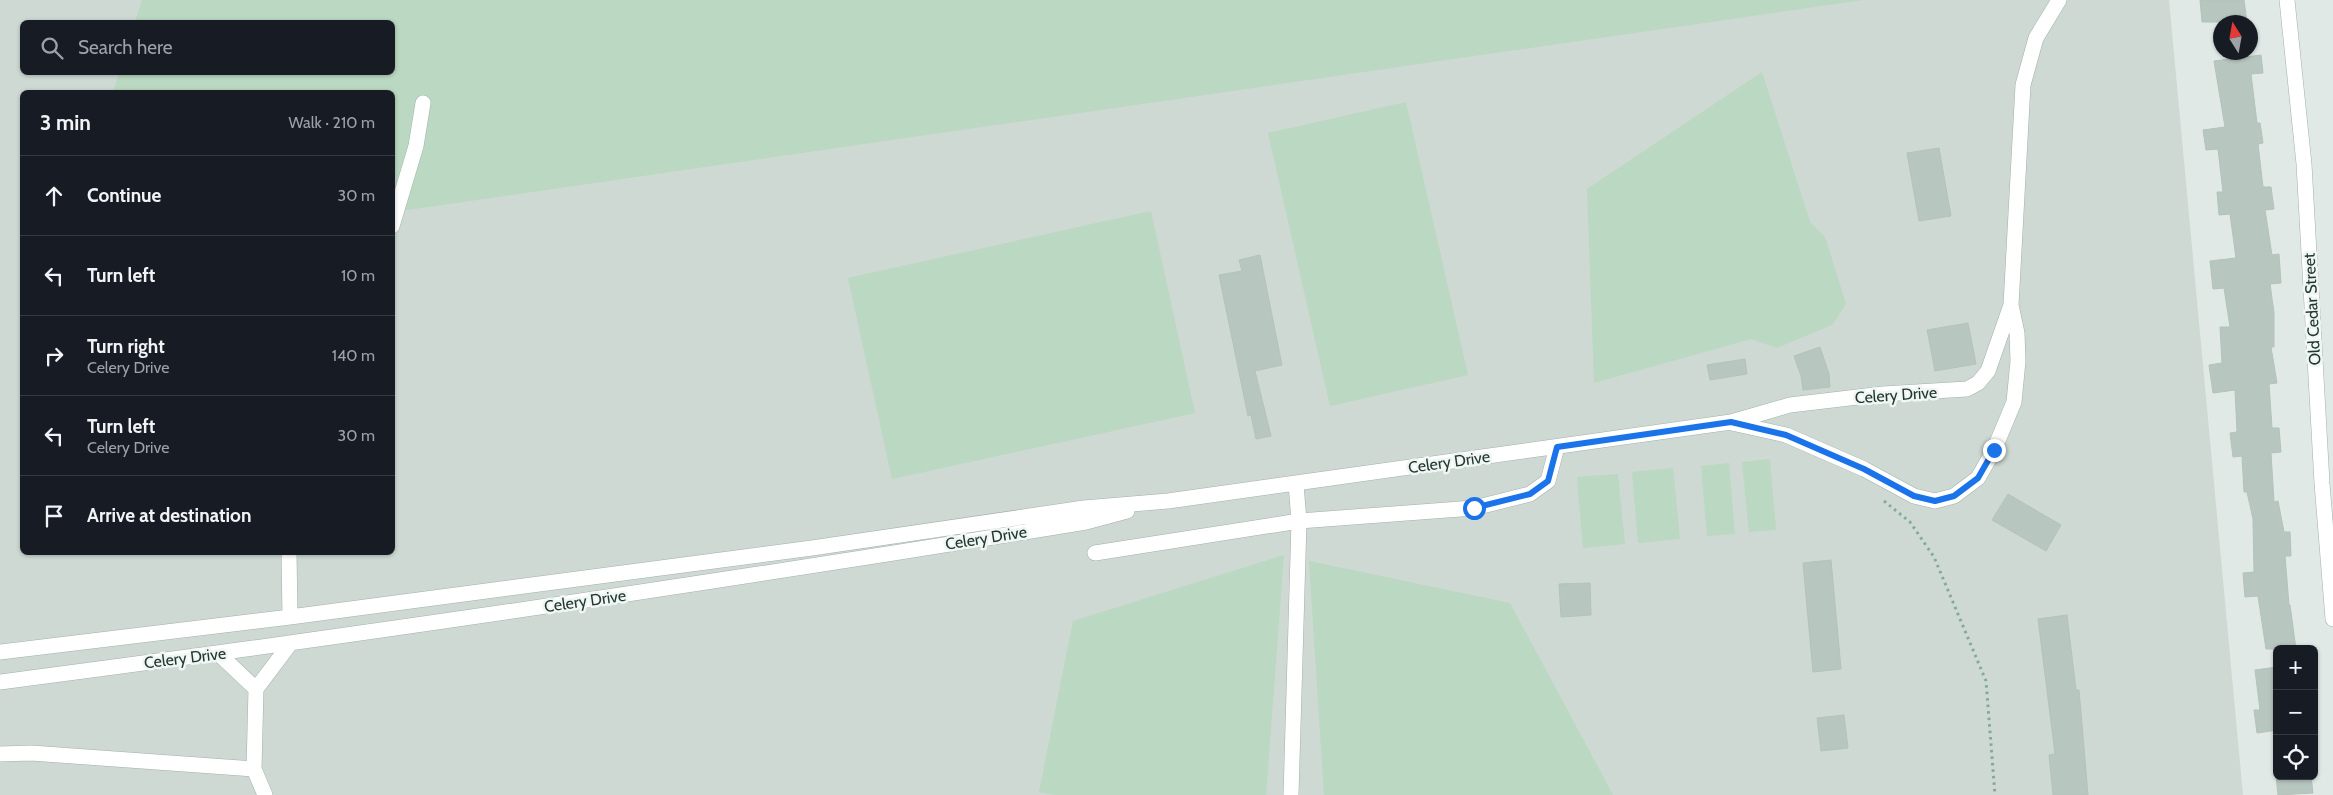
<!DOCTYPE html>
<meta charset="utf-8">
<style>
body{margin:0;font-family:Cabin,sans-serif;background:#242831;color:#f1f3f6}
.controls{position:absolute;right:15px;bottom:15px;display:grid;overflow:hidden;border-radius:8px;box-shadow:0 1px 4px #0004}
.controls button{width:45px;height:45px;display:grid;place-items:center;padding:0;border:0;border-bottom:1px solid #363941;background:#171b24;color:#f1f3f6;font:25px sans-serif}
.compass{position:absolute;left:2213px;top:15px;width:45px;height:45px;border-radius:50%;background:#171b24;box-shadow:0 1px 4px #0004;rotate:349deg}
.stop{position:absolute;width:15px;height:15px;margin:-11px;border:4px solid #1a73e8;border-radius:50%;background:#fff}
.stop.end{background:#1a73e8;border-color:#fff;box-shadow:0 1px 5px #0008}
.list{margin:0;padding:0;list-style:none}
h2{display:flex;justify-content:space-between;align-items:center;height:65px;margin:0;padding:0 20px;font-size:21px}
h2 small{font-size:16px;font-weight:400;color:#9ea1a6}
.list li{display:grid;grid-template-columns:32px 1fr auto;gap:15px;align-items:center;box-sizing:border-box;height:80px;padding:0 20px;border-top:1px solid #363941}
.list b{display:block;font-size:19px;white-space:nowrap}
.list p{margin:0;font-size:16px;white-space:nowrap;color:#9ea1a6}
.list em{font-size:16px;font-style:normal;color:#9ea1a6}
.icon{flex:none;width:28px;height:28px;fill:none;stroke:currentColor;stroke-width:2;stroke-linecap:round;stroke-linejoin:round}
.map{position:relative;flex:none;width:2333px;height:795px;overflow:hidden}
.search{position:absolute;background:#171b24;box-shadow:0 1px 4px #0004;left:20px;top:20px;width:375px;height:55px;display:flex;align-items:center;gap:12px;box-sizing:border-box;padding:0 18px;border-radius:8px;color:#9ea1a6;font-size:19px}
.panel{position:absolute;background:#171b24;box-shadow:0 1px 4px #0004;left:20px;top:90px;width:375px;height:465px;border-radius:8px}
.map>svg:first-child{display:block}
.built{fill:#ced9d3;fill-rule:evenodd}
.green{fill:#bad8c2}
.building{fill:#b8c6c0;stroke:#b3c2bb}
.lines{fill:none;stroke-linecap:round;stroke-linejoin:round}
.minor-casing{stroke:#a3b0ab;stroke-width:16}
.path{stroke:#83a99d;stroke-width:3;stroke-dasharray:2.5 4;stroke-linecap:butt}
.minor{stroke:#fff;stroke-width:15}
.route{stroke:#1a73e8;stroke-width:6}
.labels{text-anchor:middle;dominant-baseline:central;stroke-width:5;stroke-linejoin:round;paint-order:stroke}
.street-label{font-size:16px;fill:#223731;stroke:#eff6f3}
</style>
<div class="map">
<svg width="2333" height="795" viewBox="0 0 2333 795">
<rect width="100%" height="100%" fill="#e0e9e5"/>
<path class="built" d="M 0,0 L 2169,0 L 2243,795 L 0,795 ZM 22,22 L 392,22 L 392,72 L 22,72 ZM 22,92 L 392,92 L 392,552 L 22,552 Z"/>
<path class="green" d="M 142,0 L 1863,0 L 393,212 L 392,92 L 113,92 L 119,73 L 392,72 L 392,22 L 135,22 Z
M 1762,72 L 1810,222 L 1825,237 L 1846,304 L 1832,325 L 1777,348 L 1751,339 L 1594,383 L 1587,189 Z
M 1406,102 L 1468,375 L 1330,406 L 1268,133 Z
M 1151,211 L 1195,413 L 892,479 L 848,278 Z
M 1770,459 L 1776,530 L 1749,532 L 1742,462 Z
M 1729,463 L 1735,534 L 1707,536 L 1701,466 Z
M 1673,468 L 1680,539 L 1638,543 L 1632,472 Z
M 1618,474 L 1625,544 L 1583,548 L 1577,477 Z
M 1284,555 L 1266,795 L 1055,795 L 1039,792 L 1073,621 Z
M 1309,561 L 1510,603 L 1613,795 L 1324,795 Z"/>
<path class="building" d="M 2200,0 L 2244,0 L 2247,22 L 2202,22 Z
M 2261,55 L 2263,73 L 2251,74 L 2257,123 L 2260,123 L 2263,143 L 2258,144 L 2263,187 L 2271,187 L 2274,209 L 2265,210 L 2272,255 L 2279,254 L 2281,283 L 2270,284 L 2274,313 L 2274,347 L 2271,347 L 2277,383 L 2269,384 L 2272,428 L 2279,428 L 2281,452 L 2271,453 L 2274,502 L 2278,501 L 2284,532 L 2290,532 L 2291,556 L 2285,556 L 2289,605 L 2290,605 L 2296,649 L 2266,649 L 2258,596 L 2245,597 L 2243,573 L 2254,572 L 2253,519 L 2247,492 L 2244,492 L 2242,456 L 2233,457 L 2230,433 L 2237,432 L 2235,390 L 2213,393 L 2209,365 L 2222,363 L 2220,327 L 2230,327 L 2224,288 L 2213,289 L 2210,261 L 2236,258 L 2230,214 L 2219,215 L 2217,192 L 2223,192 L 2218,149 L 2206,150 L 2203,130 L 2225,127 L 2214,61 Z
M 1939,148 L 1951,216 L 1919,221 L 1907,153 Z
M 1260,255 L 1282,365 L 1255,371 L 1271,436 L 1256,439 L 1251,415 L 1248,416 L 1219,275 L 1242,271 L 1239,260 Z
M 1968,323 L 1976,364 L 1935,371 L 1927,330 Z
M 1820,347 L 1829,374 L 1830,387 L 1803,390 L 1801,376 L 1794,356 Z
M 1745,359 L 1747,374 L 1710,380 L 1707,365 Z
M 2008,494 L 2061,525 L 2046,551 L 1992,520 Z
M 1831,560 L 1841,669 L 1813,672 L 1803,563 Z
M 1590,583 L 1591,615 L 1561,617 L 1559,584 Z
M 2067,615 L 2076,690 L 2079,690 L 2088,795 L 2053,795 L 2049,755 L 2055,754 L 2038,619 Z
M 2277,667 L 2277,730 L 2257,733 L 2254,710 L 2260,710 L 2255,670 Z
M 1844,715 L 1848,748 L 1821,751 L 1817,718 Z
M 2276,776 L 2311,776 L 2313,793 L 2278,795 Z"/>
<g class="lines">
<g class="minor-casing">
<path id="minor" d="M 2287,0 L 2304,164 L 2322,483 L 2333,619
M 392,226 L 416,146 L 423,103
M 1732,423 L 1786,435 L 1864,469 L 1914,496 L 1935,501 L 1954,496 L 1978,478 L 1994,450 L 2014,402 L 2018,361 L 2017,333 L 2011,305 L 2023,85 L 2036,38 L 2059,0
M 289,552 L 290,617
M 1095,553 L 1299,521 L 1474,508 L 1530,494 L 1548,481 L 1557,447
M 0,652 L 290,617 L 812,548 L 1084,508 L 1168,501 L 1731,422 L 1790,405 L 1883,394 L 1967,389 L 1978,383 L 1988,371 L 2011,305
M 219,654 L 256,689
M 0,682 C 363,635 725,581 1086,522 L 1127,511
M 0,754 L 31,753 L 254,769
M 265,795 L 254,769 L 256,689 L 290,644
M 1291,795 L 1299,521 L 1296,484"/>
</g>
<path class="path" d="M 1884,501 L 1910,522 L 1934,557 L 1986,681 L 1995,795"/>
<use href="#minor" class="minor"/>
</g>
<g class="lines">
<path class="route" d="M 1474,508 L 1530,494 L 1548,481 L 1557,447 L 1731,422 L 1786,435 L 1864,469 L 1914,496 L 1935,501 L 1954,496 L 1978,478 L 1994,450"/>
</g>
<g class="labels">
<g class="street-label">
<text transform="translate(2312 309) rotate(-93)">Old Cedar Street</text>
<text transform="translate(1896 395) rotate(-4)">Celery Drive</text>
<text transform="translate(1449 462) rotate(-8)">Celery Drive</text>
<text transform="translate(986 538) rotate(-9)">Celery Drive</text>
<text transform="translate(585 601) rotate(-8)">Celery Drive</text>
<text transform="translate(185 658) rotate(-7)">Celery Drive</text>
</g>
</g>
</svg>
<div class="controls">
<button>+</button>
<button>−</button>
<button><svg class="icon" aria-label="locate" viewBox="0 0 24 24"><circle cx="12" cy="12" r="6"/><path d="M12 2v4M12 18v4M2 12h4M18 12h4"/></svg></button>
</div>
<svg class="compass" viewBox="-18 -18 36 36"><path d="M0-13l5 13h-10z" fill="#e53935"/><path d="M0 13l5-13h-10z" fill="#9ea1a6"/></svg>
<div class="stop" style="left:1474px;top:508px"></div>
<div class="stop end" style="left:1994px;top:450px"></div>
<div class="search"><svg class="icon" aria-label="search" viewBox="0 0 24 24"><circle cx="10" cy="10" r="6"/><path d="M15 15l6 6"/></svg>Search here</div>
<section class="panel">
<h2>3 min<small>Walk · 210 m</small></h2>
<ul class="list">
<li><svg class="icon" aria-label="ahead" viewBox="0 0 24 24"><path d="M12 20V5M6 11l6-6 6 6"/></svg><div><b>Continue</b></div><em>30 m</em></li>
<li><svg class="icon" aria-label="left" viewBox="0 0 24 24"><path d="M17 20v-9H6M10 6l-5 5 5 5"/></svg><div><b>Turn left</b></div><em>10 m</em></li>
<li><svg class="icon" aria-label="right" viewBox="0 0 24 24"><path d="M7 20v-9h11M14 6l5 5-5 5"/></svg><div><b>Turn right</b><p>Celery Drive</p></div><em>140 m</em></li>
<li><svg class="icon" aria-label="left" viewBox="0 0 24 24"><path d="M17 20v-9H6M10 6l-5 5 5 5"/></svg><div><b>Turn left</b><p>Celery Drive</p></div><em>30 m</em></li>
<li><svg class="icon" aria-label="arrive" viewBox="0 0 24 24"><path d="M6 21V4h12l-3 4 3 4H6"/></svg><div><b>Arrive at destination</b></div></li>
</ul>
</section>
</div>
